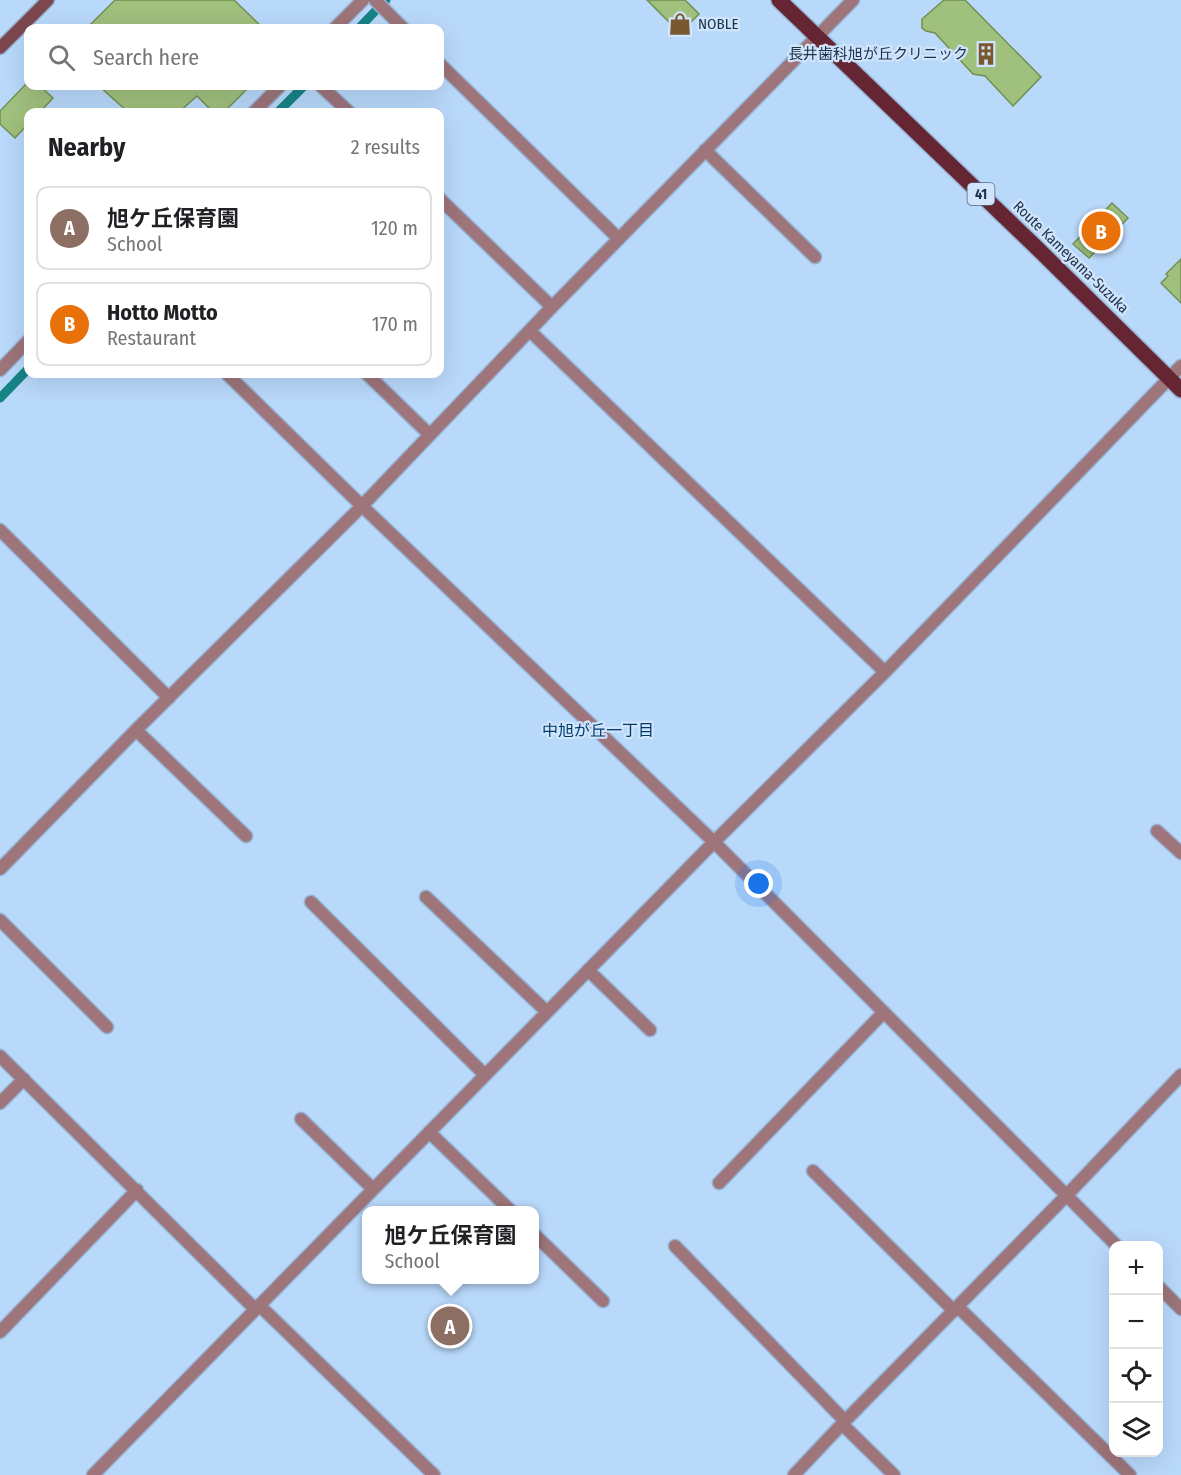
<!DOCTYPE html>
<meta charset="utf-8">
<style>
body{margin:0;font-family:"Fira Sans Condensed","Noto Sans JP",sans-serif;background:#f6f6f6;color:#202124}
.controls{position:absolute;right:18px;bottom:18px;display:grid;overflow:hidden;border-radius:12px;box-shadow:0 6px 24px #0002}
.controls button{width:54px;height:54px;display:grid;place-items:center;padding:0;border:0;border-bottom:2px solid #e0e0e0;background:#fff;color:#202124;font:30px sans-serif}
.you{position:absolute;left:759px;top:884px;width:21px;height:21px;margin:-15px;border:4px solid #fff;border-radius:50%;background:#1a73e8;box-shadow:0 0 0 9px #1a73e833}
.badge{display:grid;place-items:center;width:39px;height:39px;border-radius:50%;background:#7a582f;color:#fff;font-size:20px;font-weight:700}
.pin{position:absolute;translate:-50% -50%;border:3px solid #fff;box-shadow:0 2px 6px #0006}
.popup{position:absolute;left:362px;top:1206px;width:177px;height:78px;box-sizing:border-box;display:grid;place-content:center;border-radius:12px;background:#fff;filter:drop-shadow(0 2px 4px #0005);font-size:20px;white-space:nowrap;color:#757577}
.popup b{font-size:22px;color:#202124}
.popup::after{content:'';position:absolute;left:50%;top:100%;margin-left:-12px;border:12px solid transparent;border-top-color:#fff}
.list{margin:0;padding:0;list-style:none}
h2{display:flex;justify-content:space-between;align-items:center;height:78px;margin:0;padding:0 24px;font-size:26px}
h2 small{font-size:20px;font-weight:400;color:#757577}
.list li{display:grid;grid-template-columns:39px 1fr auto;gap:18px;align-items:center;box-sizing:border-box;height:84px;margin:0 12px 12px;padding:0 12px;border:2px solid #e0e0e0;border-radius:12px}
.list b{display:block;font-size:22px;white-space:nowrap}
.list p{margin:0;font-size:20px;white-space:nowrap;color:#757577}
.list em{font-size:20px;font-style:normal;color:#757577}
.icon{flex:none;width:33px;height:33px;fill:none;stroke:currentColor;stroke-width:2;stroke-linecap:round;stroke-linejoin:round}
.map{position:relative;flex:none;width:1181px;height:1475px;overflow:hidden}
.search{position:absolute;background:#fff;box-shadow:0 6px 24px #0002;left:24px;top:24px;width:420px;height:66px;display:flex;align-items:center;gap:15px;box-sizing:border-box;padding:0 21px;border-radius:12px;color:#757577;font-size:22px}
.panel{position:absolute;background:#fff;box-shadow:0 6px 24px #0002;left:24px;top:108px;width:420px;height:270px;border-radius:12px}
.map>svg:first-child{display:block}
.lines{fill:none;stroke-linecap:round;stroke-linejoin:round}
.stream{stroke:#178486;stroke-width:9}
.building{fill:#a0c07e;stroke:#729051;stroke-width:1.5}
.minor-casing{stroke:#96b4d4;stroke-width:15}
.secondary-casing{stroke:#96b4d4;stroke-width:15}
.primary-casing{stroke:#96b4d4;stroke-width:18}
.minor{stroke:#9d757b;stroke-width:12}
.secondary{stroke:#7e4750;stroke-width:12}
.primary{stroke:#662533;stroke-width:15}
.labels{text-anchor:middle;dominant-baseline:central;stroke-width:4.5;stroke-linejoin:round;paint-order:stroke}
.shield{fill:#d0e5fc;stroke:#52687e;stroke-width:1.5}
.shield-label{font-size:14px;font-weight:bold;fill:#1c3248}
.poi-label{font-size:15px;fill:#1c3248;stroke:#d0e5fc;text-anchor:start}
.street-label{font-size:15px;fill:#1c3248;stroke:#d0e5fc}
.neighbourhood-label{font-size:16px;fill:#013b69;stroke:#d0e5fc}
</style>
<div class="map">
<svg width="1181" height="1475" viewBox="0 0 1181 1475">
<rect width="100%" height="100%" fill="#b9d9fb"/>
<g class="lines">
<path class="stream" d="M 359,28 L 386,0
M 278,112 L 304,86
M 0,398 L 28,369"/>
</g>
<path class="building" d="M 115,0 L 234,0 L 263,28 L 87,28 Z
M 647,0 L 685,0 L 699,14 L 680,33 Z
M 944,0 L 965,0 L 1041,77 L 1013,106 L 985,76 L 973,74 L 935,33 L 926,31 L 922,28 L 922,19 Z
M 28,82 L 28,86 L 40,86 L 53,98 L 40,112 L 28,112 L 28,124 L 15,138 L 0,124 L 0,111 Z
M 99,86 L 250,86 L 224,112 L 213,112 L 197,96 L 179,112 L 128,112 Z
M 1112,203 L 1128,218 L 1089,258 L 1073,244 Z
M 1181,259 L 1181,303 L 1161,283 L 1168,276 L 1166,274 Z"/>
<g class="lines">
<g class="minor-casing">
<path id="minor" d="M 375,0 L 403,28
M 335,28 L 363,0
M 440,64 L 619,239
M 321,86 L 349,112
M 254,112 L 280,86
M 705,150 L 815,257
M 440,199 L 552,307
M 530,331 L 885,672
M 0,370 L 28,341
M 227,374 L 362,506 L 714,842 L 1117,1246
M 367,374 L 430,435
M 0,530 L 169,698
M 136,730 L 246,836
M 1157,831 L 1181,853
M 0,869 L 136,730 L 362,506 L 552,307 L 853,0
M 426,897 L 547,1012
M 311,902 L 485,1075
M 0,920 L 107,1027
M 588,970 L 650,1030
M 0,1056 L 255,1309
M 0,1103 L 24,1079
M 301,1119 L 373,1189
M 429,1132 L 510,1210
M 813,1171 L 954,1311
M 719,1183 L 884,1012
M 534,1234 L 603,1301
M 675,1246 L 845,1421
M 1158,1286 L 1181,1309
M 259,1305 L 434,1475
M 958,1307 L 1130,1475
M 0,1332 L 137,1190
M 842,1424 L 894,1475
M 93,1475 L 714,842 L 885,672 L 1181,366
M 794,1475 L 842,1424 L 1066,1196 L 1181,1075"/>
</g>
<g class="secondary-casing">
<path id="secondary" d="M 0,48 L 48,0"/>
</g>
<g class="primary-casing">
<path id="primary" d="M 779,0 L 1037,248 L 1181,390"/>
</g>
<use href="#minor" class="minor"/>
<use href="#secondary" class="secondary"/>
<use href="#primary" class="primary"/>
</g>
<defs>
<g id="shop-bare" transform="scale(1.8)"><path d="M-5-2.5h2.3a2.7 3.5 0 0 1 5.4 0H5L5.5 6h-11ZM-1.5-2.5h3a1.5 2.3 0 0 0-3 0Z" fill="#7a582f" stroke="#d0e5fc" stroke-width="2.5" paint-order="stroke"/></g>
<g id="building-bare" transform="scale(1.8)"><path d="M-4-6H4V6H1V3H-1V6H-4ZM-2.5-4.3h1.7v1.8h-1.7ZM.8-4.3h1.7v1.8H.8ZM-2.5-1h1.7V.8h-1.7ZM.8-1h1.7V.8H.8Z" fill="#7a582f" stroke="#d0e5fc" stroke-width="2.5" paint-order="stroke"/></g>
</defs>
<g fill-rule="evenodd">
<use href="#shop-bare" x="680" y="24"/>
<use href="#building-bare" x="986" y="54"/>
</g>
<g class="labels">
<rect class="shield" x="967.5" y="183" width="27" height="22" rx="4.5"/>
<g class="shield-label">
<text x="981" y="194">41</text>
</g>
<g class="poi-label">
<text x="698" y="24">NOBLE</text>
<text x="968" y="54" text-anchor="end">長井歯科旭が丘クリニック</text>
</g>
<g class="street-label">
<text transform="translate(1071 257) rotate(44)">Route Kameyama-Suzuka</text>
</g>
<g class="neighbourhood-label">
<text x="598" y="730">中旭が丘一丁目</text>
</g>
</g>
</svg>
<div class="controls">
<button>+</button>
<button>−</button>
<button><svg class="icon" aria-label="locate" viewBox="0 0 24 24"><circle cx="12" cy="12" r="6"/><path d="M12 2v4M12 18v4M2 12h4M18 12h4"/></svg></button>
<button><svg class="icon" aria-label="layers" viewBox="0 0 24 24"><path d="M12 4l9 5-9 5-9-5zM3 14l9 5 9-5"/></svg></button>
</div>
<div class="you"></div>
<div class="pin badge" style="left:450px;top:1326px;background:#8d6e63">A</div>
<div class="popup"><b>旭ケ丘保育園</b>School</div>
<div class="pin badge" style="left:1101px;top:231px;background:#e8710a">B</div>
<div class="search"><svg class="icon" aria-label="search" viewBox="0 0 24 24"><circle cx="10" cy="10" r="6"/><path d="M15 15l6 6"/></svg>Search here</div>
<section class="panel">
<h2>Nearby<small>2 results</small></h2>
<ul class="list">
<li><span class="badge" style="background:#8d6e63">A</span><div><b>旭ケ丘保育園</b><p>School</p></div><em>120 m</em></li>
<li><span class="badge" style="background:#e8710a">B</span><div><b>Hotto Motto</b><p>Restaurant</p></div><em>170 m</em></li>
</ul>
</section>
</div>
